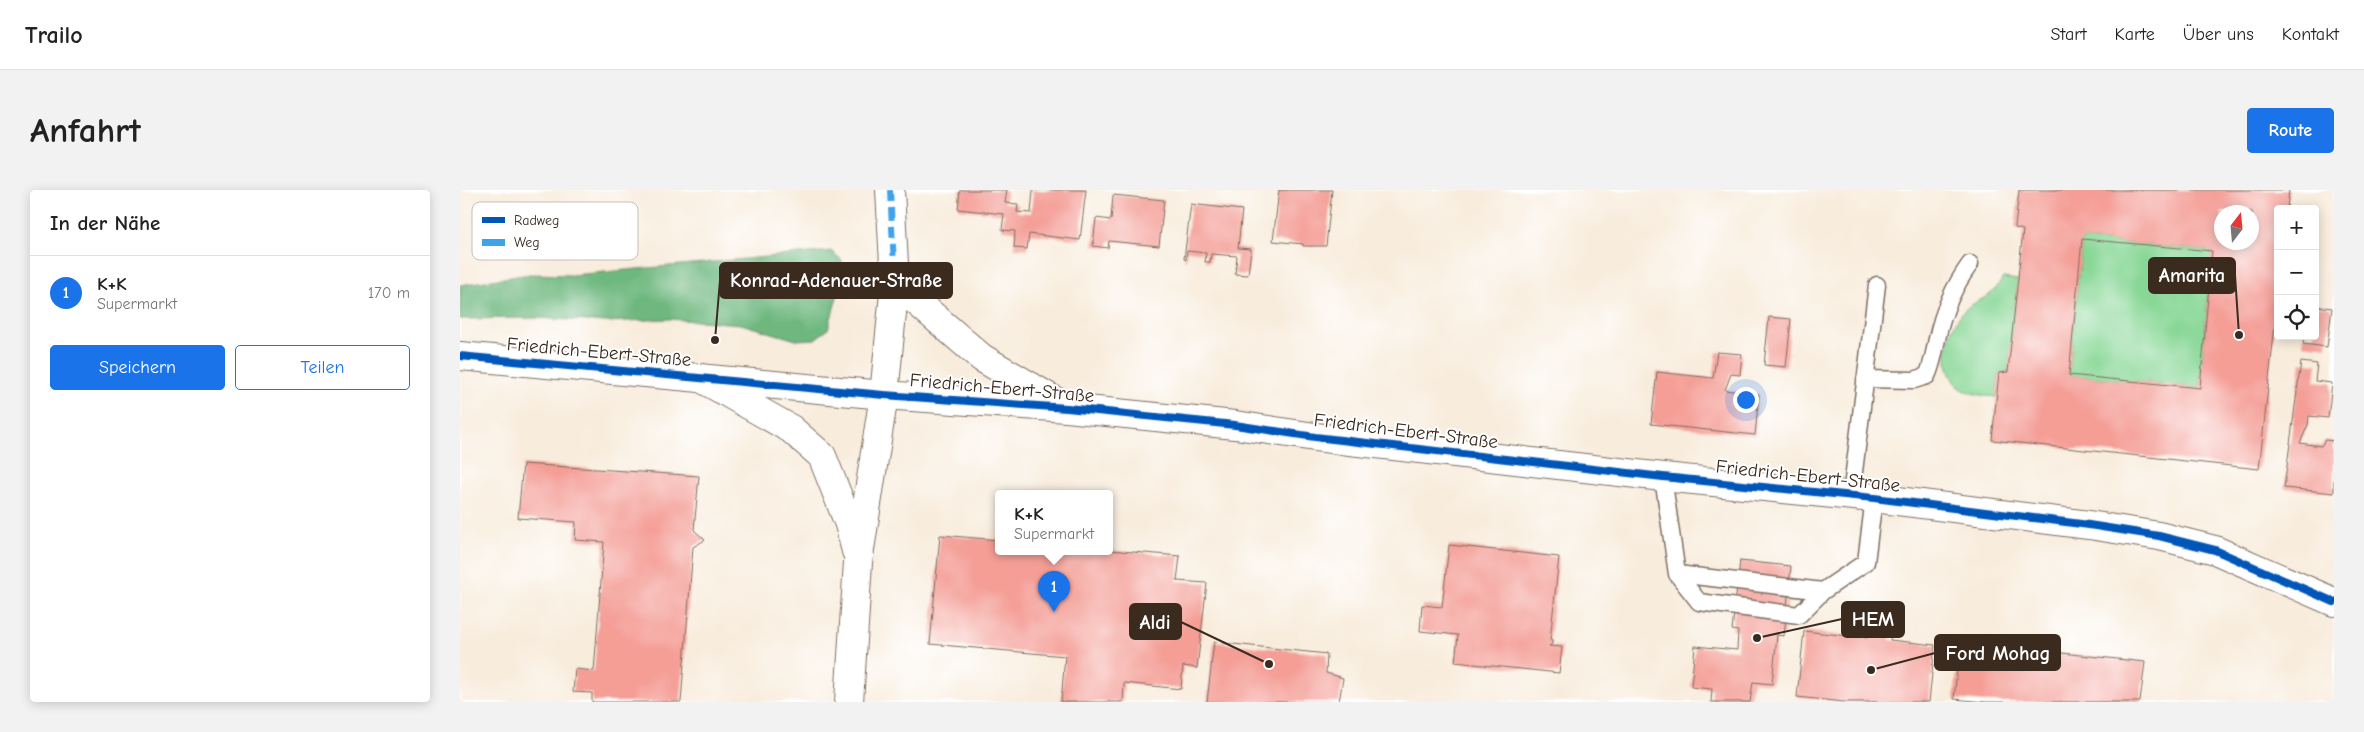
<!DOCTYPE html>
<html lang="de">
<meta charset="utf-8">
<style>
body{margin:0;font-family:"Comic Neue",sans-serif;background:#f2f2f2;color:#222}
.controls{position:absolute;right:15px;top:15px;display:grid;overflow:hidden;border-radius:5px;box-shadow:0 2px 12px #0003}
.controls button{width:45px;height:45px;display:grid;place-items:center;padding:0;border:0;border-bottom:1px solid #e0e0e0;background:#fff;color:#222;font:25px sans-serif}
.compass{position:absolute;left:1754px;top:15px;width:45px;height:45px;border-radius:50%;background:#fff;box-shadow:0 2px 12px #0003;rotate:16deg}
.you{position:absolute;left:1285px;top:209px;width:18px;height:18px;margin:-12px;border:4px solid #fff;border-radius:50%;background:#1a73e8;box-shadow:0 0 0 8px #1a73e833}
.badge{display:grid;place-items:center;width:32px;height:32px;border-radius:50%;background:#1a73e8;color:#fff;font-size:16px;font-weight:700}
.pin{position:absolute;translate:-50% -41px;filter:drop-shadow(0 1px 2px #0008)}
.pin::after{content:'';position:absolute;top:26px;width:18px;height:15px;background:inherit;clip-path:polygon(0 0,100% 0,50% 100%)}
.popup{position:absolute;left:535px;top:300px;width:118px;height:65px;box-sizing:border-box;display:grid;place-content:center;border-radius:5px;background:#fff;filter:drop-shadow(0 1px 4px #0005);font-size:16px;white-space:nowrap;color:#767676}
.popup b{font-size:19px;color:#222}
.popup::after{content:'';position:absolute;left:50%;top:100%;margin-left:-10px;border:10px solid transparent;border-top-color:#fff}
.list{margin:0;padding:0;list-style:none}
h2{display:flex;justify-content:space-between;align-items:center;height:65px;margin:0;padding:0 20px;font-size:21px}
h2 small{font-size:16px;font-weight:400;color:#767676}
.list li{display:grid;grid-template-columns:32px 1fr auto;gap:15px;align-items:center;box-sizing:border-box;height:75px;padding:0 20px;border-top:1px solid #e0e0e0}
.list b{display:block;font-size:19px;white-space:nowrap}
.list p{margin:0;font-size:16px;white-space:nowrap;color:#767676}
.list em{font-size:16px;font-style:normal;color:#767676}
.actions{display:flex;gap:10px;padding:15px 20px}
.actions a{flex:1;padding:11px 0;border:1px solid #1a73e8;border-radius:5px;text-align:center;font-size:18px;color:#1a73e8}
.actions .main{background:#1a73e8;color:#fff}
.icon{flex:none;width:28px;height:28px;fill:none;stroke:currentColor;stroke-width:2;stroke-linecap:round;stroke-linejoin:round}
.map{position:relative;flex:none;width:1874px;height:512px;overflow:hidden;border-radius:5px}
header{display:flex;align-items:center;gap:30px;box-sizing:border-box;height:70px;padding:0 25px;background:#fff;border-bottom:1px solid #e0e0e0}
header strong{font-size:24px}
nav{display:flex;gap:28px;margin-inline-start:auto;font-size:18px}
.intro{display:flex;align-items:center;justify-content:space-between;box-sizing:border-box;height:120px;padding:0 30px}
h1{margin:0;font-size:35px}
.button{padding:12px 22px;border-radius:5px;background:#1a73e8;color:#fff;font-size:18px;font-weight:700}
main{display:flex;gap:30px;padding:0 30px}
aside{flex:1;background:#fff;border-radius:5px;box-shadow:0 2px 12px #0003}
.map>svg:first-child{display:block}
.green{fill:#88d796;stroke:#62805a}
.forest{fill:#6eb87f;stroke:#54714e}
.building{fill:#f49e96;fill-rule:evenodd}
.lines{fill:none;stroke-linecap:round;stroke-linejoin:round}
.service-casing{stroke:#7d6e60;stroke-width:19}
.minor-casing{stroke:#7d6e60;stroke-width:30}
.primary-casing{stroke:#7d6e60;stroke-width:30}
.service{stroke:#fff;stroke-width:16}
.minor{stroke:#fff;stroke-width:28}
.primary{stroke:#fff;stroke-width:28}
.quiet{stroke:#3fa3ea;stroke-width:6;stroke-dasharray:12 6;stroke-linecap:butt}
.cycleway-casing{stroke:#fff;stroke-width:11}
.cycleway{stroke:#0057b8;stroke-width:8}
.labels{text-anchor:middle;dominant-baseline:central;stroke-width:4;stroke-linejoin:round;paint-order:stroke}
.street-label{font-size:19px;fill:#3b2a1e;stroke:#fff}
.key{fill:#fff;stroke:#c4bfbc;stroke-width:1}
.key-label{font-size:14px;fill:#3b2a1e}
.leader{fill:none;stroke:#3b2a1e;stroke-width:2}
.callout-dot{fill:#3b2a1e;stroke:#fff;stroke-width:2}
.callout{fill:#3b2a1e;stroke:#3b2a1e;stroke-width:2}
.callout-label{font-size:20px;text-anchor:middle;font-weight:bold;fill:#fff}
</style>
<header>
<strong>Trailo</strong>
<nav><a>Start</a><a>Karte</a><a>Über uns</a><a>Kontakt</a></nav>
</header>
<div class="intro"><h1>Anfahrt</h1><a class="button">Route</a></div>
<main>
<aside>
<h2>In der Nähe<small></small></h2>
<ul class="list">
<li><span class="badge">1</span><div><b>K+K</b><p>Supermarkt</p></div><em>170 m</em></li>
</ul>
<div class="actions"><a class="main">Speichern</a><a>Teilen</a></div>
</aside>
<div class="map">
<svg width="1874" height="512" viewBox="0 0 1874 512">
<rect width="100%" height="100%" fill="#fff"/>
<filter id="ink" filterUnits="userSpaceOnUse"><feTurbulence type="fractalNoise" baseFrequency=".02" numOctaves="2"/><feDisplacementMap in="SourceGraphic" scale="10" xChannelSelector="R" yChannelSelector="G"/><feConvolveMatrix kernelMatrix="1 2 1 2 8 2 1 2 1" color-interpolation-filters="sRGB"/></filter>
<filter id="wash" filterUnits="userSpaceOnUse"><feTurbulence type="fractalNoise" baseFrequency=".0096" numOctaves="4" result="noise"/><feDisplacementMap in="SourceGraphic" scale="20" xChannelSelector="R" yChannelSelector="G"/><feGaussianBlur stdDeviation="1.12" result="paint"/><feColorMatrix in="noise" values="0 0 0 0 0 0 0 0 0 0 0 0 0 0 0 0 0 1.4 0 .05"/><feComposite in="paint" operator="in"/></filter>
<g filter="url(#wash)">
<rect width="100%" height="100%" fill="#f8ecdc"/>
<path class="green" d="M 1622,49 L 1752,61 L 1740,198 L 1609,185 Z
M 1543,88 L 1558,90 L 1548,182 L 1539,183 L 1537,207 C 1526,206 1505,204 1497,195 C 1479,176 1487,140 1503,122 C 1510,114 1520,111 1529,105 C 1535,101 1539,94 1543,88 Z"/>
<path class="forest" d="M 371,61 L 382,70 L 380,97 L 368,139 L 355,149 L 336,150 L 281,134 L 209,129 L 146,132 L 76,128 L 0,129 L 0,95 L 69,84 L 112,85 Z"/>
<g id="blocks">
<path class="building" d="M 500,0 L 547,0 L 545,13 L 558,14 L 557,22 L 571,23 L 573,0 L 626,0 L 620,50 L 569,44 L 567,59 L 554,58 L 555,41 L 542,40 L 544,24 L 498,19 Z
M 819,0 L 872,0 L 866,56 L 843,56 L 843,54 L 813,51 Z
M 1559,0 L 1829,0 L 1827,19 L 1818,19 L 1818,108 L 1799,279 L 1532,250 L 1539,183 L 1548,182 L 1563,40 L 1555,38 ZM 1762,22 L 1792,22 L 1792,52 L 1762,52 ZM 1622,49 L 1752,61 L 1740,198 L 1609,185 Z
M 653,5 L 704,10 L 699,56 L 649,51 L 648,58 L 633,56 L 636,28 L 651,30 Z
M 731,14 L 782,20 L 778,58 L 791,59 L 788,85 L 775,84 L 777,66 L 751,64 L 750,72 L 745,72 L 746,63 L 727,61 L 726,70 L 724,69 Z
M 1855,116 L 1872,118 L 1867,157 L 1843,154 L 1844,146 L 1855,146 Z
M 1309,127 L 1331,129 L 1326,177 L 1304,175 Z
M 1257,162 L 1282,164 L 1280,185 L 1271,184 L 1265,200 L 1299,204 L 1295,245 L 1191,234 L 1197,182 L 1253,188 Z
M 1841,172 L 1857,174 L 1855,191 L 1872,193 L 1868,228 L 1849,226 L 1848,235 L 1840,253 L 1861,256 L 1865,250 L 1874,251 L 1874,303 L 1824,298 Z
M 63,274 L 239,286 L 234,340 L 245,350 L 233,357 L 221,512 L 132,512 L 132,503 L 113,502 L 115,479 L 134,481 L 144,352 L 115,350 L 116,332 L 58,328 Z
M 480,345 L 539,350 L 539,361 L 649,360 L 720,366 L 717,391 L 747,393 L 737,478 L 723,476 L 721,499 L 664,493 L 663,512 L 601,512 L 605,466 L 470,454 Z
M 989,355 L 1099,367 L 1090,450 L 1092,451 L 1092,454 L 1089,456 L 1102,457 L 1099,483 L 995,472 L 998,445 L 960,441 L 962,415 L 982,417 Z
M 1280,371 L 1331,376 L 1324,446 L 1317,445 L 1312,494 L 1293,492 L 1290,512 L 1251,512 L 1252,499 L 1231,497 L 1235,456 L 1277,460 L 1278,441 L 1272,440 Z
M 1409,431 L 1432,434 L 1430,450 L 1475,455 L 1469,512 L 1384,512 L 1337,507 L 1344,441 L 1407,448 Z
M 754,452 L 867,464 L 866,483 L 883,488 L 879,512 L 747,512 Z
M 1500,452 L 1685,472 L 1680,512 L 1525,512 L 1494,509 Z"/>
</g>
</g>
<g filter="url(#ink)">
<use href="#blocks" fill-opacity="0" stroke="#7d6e60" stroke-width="1"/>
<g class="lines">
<g class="service-casing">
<path id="service" d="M 1405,189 L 1454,190 L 1467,186 C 1473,173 1474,162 1477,149 C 1483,121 1494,96 1510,74
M 1203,287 L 1217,384 L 1363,401 L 1406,372 L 1414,308
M 1391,306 L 1417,95
M 1217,384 L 1239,412 L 1339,425 L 1363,401"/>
</g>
<g class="minor-casing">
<path id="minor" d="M 435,93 L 522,168 L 607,218
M 241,188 L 331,239 L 362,266 L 389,334 L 396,361
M 389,512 L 398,372 L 424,205 L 435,93 L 430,0"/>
</g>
<g class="primary-casing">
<path id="primary" d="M 0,166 L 424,205 L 607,218 L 775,235 L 855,247 L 1203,287 L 1414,308 L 1629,335 L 1699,346 L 1755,360 L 1874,412"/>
</g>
<use href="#service" class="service"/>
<use href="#minor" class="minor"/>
<use href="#primary" class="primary"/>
<path class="quiet" d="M 430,0 L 435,93"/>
<g class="cycleway-casing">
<path id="cycleway" d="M 0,166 L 424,205 L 607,218 L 775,235 L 855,247 L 1203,287 L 1414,308 L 1629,335 L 1699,346 L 1755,360 L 1874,412"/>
</g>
<use href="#cycleway" class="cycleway"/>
</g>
</g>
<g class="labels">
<g class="street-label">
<text transform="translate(139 162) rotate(5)">Friedrich-Ebert-Straße</text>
<text transform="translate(542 198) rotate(5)">Friedrich-Ebert-Straße</text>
<text transform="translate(946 241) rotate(7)">Friedrich-Ebert-Straße</text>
<text transform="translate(1348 286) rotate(6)">Friedrich-Ebert-Straße</text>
</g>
</g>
<rect x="12" y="12" width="166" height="58" rx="8" class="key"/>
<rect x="22" y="27" width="23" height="6" fill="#0057b8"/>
<rect x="22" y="49" width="23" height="7" fill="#3fa3ea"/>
<g class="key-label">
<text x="54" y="35">Radweg</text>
<text x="54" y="57">Weg</text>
</g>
<path class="leader" d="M1779 145L1775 85M255 150L260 90M1297 448L1382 429M809 474L721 432M1411 480L1475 463"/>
<g class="callout-dot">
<circle cx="1779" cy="145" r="5"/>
<circle cx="255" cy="150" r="5"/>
<circle cx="1297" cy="448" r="5"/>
<circle cx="809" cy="474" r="5"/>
<circle cx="1411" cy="480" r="5"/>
</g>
<g class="callout">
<rect x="1689" y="68" width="86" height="35" rx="5"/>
<rect x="260" y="73" width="232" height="35" rx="5"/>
<rect x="1382" y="412" width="62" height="35" rx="5"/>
<rect x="670" y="414" width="51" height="35" rx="5"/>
<rect x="1475" y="445" width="125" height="35" rx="5"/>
</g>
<g class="callout-label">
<text x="1732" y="92">Amarita</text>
<text x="376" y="97">Konrad-Adenauer-Straße</text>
<text x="1413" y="436">HEM</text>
<text x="695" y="439">Aldi</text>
<text x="1538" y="470">Ford Mohag</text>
</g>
</svg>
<div class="controls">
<button>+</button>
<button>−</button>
<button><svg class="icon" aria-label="locate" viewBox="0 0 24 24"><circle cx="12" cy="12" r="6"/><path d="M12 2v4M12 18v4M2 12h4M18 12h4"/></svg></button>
</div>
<svg class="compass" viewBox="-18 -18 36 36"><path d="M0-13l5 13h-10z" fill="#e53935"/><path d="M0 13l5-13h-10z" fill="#767676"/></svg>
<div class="you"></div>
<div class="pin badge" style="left:594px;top:422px">1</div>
<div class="popup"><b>K+K</b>Supermarkt</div>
</div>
</main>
